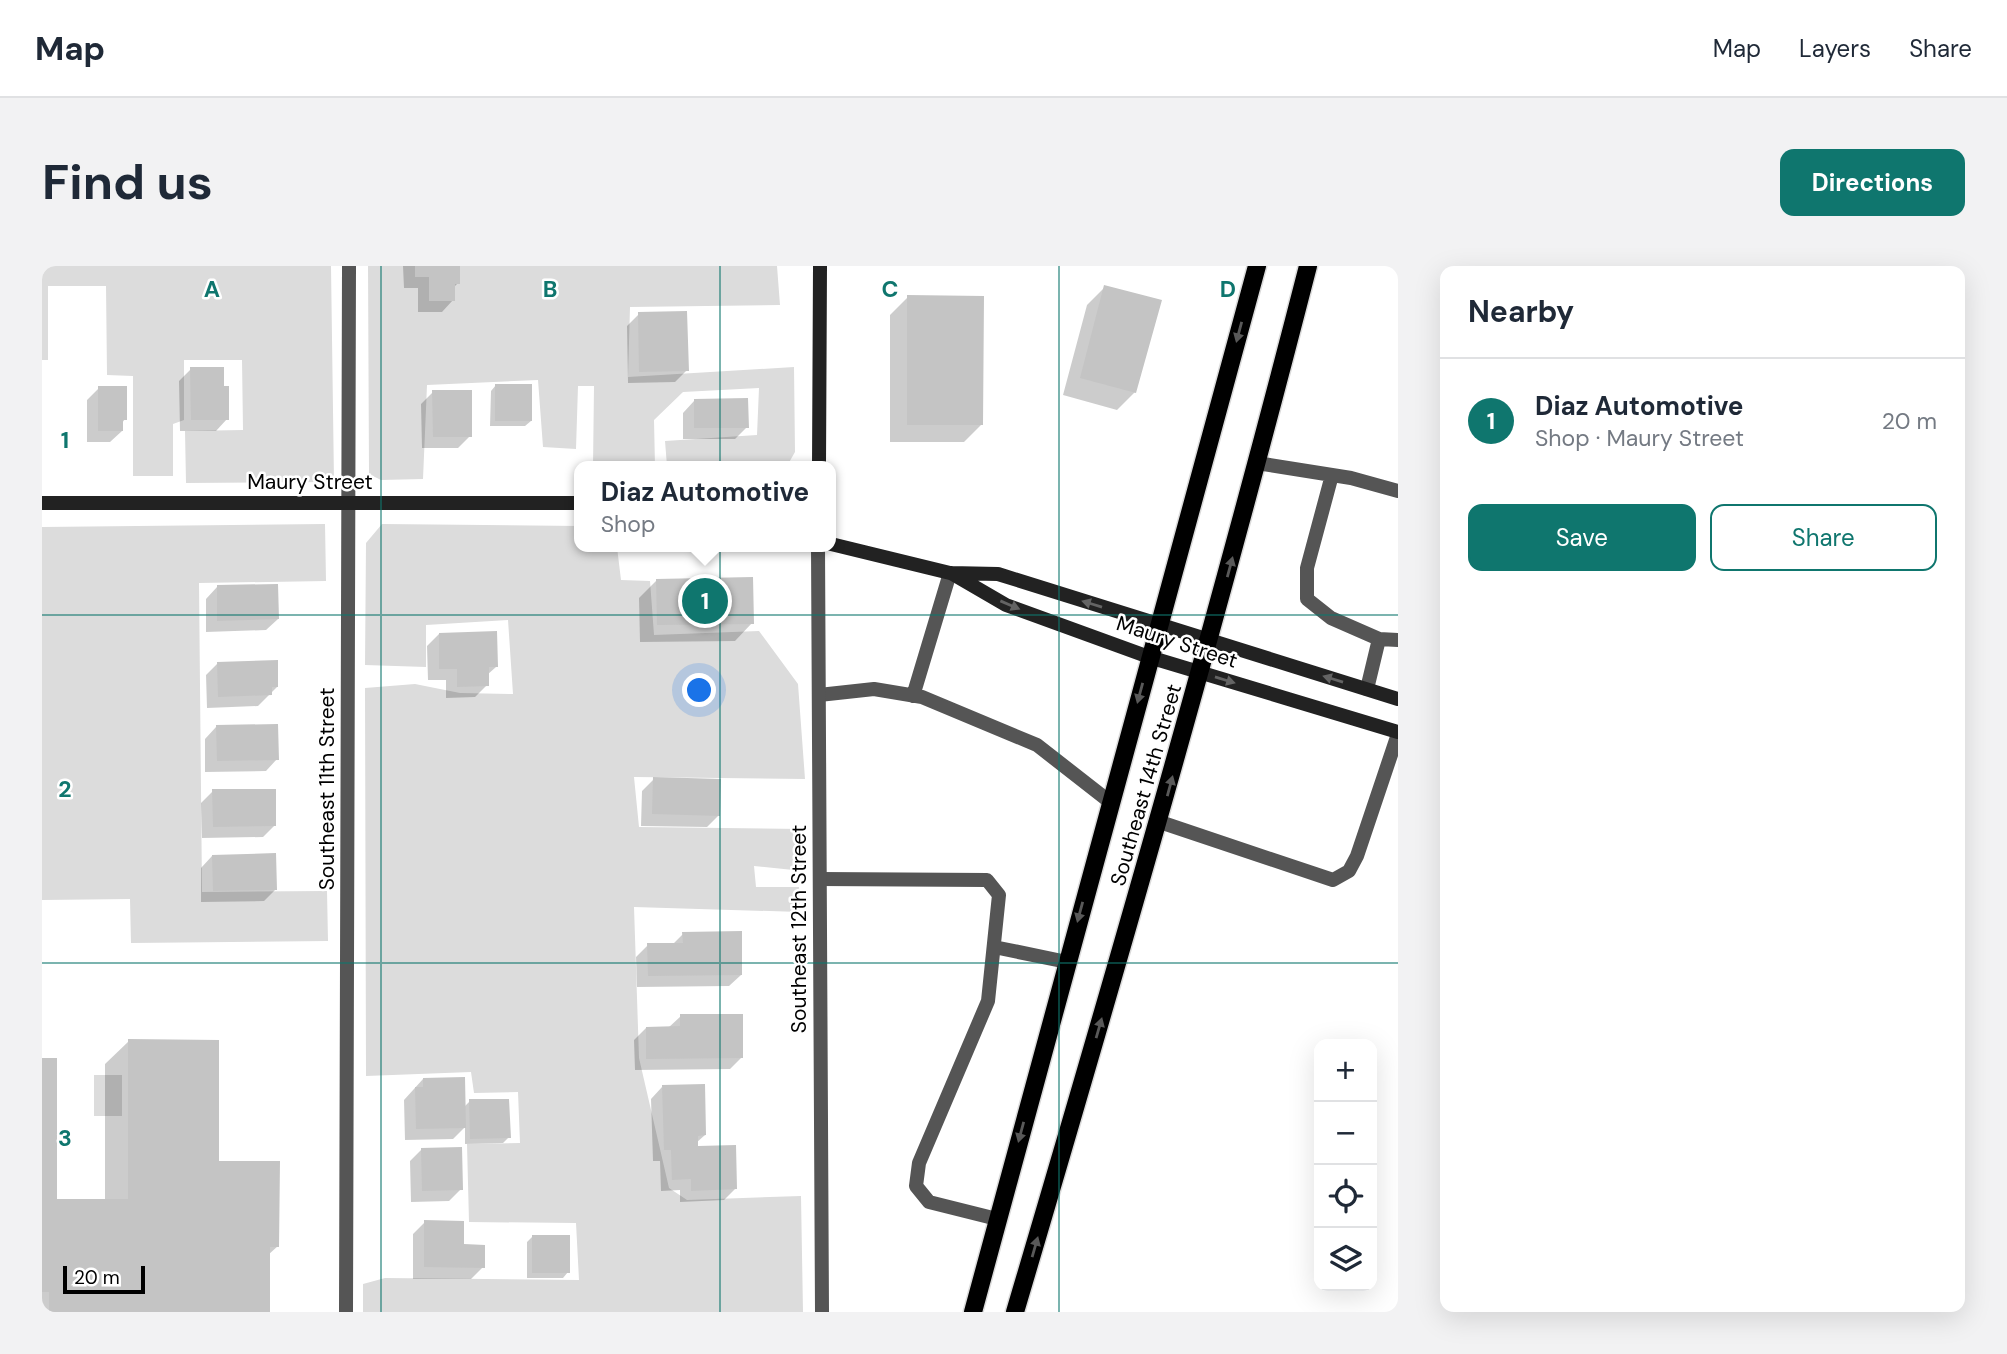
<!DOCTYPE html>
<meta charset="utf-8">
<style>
body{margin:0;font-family:"DM Sans",sans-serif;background:#f2f2f3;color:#1f2937}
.controls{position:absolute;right:21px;bottom:21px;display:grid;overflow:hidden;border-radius:14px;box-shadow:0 7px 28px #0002}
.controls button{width:63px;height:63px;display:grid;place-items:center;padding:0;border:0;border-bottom:2px solid #e0e1e3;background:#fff;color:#1f2937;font:35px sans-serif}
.scale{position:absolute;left:21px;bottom:18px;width:82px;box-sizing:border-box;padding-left:7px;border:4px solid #000;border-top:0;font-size:19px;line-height:24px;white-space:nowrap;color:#000;-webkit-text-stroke:5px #fff;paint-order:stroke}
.you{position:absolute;left:658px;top:425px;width:24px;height:24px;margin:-18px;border:5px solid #fff;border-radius:50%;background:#1a73e8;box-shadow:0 0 0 10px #1a73e833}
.badge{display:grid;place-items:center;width:46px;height:46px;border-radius:50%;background:#0f766e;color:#fff;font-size:23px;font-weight:700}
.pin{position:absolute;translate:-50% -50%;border:4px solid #fff;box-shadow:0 2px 7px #0006}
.popup{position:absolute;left:532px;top:195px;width:262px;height:91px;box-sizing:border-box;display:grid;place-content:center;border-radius:14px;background:#fff;filter:drop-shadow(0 2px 5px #0005);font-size:23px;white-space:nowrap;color:#747a83}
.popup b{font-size:26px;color:#1f2937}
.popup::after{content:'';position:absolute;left:50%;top:100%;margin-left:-14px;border:14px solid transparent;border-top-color:#fff}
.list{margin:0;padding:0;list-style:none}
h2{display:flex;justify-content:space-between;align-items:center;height:91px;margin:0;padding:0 28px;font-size:30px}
h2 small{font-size:23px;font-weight:400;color:#747a83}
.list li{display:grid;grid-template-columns:46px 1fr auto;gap:21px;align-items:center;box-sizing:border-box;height:126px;padding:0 28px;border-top:2px solid #e0e1e3}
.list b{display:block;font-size:26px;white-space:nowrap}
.list p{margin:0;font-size:23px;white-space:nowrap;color:#747a83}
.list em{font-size:23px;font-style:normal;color:#747a83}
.actions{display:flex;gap:14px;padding:21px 28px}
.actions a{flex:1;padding:16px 0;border:2px solid #0f766e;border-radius:14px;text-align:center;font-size:24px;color:#0f766e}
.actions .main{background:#0f766e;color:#fff}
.icon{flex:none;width:38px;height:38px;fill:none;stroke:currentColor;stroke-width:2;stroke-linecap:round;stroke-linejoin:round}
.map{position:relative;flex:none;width:1356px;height:1046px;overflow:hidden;border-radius:14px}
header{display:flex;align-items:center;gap:42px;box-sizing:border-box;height:98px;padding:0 35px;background:#fff;border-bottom:2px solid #e0e1e3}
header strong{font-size:33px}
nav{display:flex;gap:38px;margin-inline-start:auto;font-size:24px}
.intro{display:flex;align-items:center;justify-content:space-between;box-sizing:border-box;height:168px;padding:0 42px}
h1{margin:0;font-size:49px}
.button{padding:18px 32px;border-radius:14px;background:#0f766e;color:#fff;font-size:24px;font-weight:700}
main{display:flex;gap:42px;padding:0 42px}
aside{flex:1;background:#fff;border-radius:14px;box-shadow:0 7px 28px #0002}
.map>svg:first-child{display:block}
.green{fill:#dcdcdc}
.shadow{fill:#0003}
.building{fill:#c4c4c4}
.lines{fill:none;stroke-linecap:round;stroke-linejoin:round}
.primary-casing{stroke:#dbdbdb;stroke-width:21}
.lane{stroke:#555;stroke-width:14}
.street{stroke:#555;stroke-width:14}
.secondary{stroke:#222;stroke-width:14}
.primary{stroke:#000;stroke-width:18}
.oneway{fill:#595959}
.oneway2{fill:#646464}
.grid{fill:none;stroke:#0f766e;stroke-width:2;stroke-opacity:0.55}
.labels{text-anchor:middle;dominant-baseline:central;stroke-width:5;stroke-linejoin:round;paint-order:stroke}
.street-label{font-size:21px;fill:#000;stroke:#fff}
.grid-label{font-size:23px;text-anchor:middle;font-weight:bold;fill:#0f766e;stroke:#fff;stroke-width:5;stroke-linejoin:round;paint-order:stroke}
</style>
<header>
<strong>Map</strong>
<nav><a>Map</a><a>Layers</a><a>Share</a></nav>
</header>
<div class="intro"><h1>Find us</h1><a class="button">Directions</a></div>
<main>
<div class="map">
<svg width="1356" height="1046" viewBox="0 0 1356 1046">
<rect width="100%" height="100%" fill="#fff"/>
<path class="green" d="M 0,0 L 289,0 L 292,216 L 144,217 L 143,165 L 201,164 L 200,94 L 142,94 L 142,154 L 131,158 L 131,210 L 91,210 L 91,110 L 65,109 L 64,20 L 6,20 L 6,94 L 0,94 Z
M 326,0 L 735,0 L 738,39 L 588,41 L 586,111 L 752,101 L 753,186 L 745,200 L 625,200 L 623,175 L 715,169 L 717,122 L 641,126 L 612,154 L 613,200 L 551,200 L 552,120 L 536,120 L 534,183 L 501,181 L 496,114 L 385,119 L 381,213 L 339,214 L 327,208 Z
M 283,258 L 284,315 L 157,317 L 160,626 L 285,625 L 286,675 L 89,677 L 88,633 L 0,634 L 0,261 Z
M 340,258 L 537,260 L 537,281 L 575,281 L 579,314 L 608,315 L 612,369 L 717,365 L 756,418 L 763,513 L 592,511 L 597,561 L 761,563 L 761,605 L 712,600 L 714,621 L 757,621 L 758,646 L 592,641 L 597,792 L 627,922 L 645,934 L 759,930 L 761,1046 L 321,1046 L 321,1018 L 343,1012 L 537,1014 L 534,957 L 427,956 L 425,878 L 478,877 L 476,826 L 432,827 L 429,806 L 324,810 L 323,422 L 373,418 L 418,427 L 471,428 L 466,354 L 384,359 L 384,401 L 323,399 L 324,277 Z
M 52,809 L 80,809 L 80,850 L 52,850 Z"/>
<path class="shadow" d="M 361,0 L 416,0 L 416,17 L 411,22 L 411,34 L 400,46 L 376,46 L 376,22 L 362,22 Z
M 1063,21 L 1093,126 L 1075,144 L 1021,129 L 1045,39 Z
M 866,31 L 940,158 L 922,176 L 848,176 L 848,49 Z
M 597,48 L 645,104 L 633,116 L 586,117 L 585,60 Z
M 149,103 L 185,153 L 174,165 L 138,165 L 137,115 Z
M 454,119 L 489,155 L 483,160 L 448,160 L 449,125 Z
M 57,122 L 83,153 L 80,157 L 80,165 L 68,176 L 45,176 L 45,134 Z
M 391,126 L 428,170 L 416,182 L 380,182 L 379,138 Z
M 652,135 L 705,161 L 693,173 L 641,173 L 641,147 Z
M 615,314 L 710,357 L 693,375 L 598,376 L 597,332 Z
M 175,321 L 236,353 L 224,364 L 164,366 L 164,333 Z
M 397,368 L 454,401 L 445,409 L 445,419 L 433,431 L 404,432 L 404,414 L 386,414 L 385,380 Z
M 175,398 L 235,421 L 216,440 L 165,442 L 164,409 Z
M 174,461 L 235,493 L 224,505 L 163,506 L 163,473 Z
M 612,513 L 677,549 L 665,561 L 599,560 L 600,525 Z
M 171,525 L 233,559 L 221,571 L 160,572 L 159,537 Z
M 170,590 L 234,623 L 222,635 L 159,636 L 159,602 Z
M 641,668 L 699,709 L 687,720 L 595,721 L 594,691 L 606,679 L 630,679 Z
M 639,750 L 700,791 L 688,803 L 593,804 L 592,774 L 604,762 L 626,762 Z
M 87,775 L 236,980 L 226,989 L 227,1046 L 0,1046 L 0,794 L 14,935 L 63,935 L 63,798 Z
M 381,813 L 422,841 L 428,835 L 467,871 L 461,877 L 423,878 L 423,861 L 411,873 L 363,874 L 362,834 Z
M 620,821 L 663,869 L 654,877 L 654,882 L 693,923 L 682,934 L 638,936 L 638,924 L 619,925 L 618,895 L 611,895 L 609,833 Z
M 380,883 L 419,923 L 407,935 L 369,936 L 368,895 Z
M 383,956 L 420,980 L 441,1001 L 429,1013 L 371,1013 L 371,968 Z
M 491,970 L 526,1006 L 521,1012 L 485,1012 L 485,976 Z"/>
<path class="building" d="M 373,0 L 418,0 L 418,18 L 413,18 L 413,35 L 387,35 L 387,11 L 373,11 Z
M 1062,19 L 1120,34 L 1094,127 L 1038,112 Z
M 865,29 L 942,30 L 941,159 L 865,159 Z
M 645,45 L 647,105 L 597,106 L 596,46 Z
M 148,101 L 182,101 L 182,120 L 187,120 L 187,154 L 149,154 Z
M 453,118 L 490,118 L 490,155 L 453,155 Z
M 56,120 L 85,120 L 85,154 L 81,154 L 81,165 L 56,165 Z
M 390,124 L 430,124 L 430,171 L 391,171 Z
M 706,132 L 707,162 L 652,162 L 652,133 Z
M 711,311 L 712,358 L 615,359 L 614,313 Z
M 236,318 L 237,353 L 175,355 L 175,319 Z
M 455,365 L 456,401 L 447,401 L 447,420 L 415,421 L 415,403 L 397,403 L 397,367 Z
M 236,394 L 236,421 L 230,421 L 230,429 L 176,431 L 175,396 Z
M 236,458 L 237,494 L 175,495 L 174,459 Z
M 611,511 L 679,513 L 678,550 L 610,548 Z
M 170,523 L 234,523 L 234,560 L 171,561 Z
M 234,587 L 235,624 L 171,625 L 170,589 Z
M 700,665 L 700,709 L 606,710 L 605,677 L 641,677 L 640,666 Z
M 638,748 L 701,748 L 701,792 L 604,793 L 604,761 L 638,760 Z
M 86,773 L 177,774 L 177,895 L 238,895 L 237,981 L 228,981 L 228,1046 L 7,1046 L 7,1026 L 0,1026 L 0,792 L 15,792 L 15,933 L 86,933 Z
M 423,811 L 424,862 L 374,863 L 373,821 L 381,821 L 381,812 Z
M 663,818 L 664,869 L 656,870 L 656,880 L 694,879 L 695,923 L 649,925 L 649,913 L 630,914 L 629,884 L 622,884 L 620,819 Z
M 427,833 L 467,833 L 469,872 L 428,873 Z
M 420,881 L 421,924 L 380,925 L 379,882 Z
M 382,954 L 422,955 L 422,978 L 443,979 L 443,1002 L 382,1001 Z
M 490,969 L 528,969 L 528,1007 L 490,1007 Z"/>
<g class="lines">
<g class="primary-casing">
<path id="primary" d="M 931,1046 L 1215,0
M 973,1046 C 1076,698 1176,351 1266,0"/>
</g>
<path class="lane" d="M 1215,197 L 1309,212 L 1356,225
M 1290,209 L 1265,302 L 1265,333 L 1289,352 L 1337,373
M 1325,423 L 1337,373 L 1356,374
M 777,429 L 832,423 L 880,431 L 995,479 L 1068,536
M 871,430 L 908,307
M 1118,556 L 1291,614 L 1307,605 L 1315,590 L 1356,468
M 778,613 L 945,614 L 957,629 L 946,735 L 877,897 L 874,920 L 887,936 L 955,953
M 952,681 L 1025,696"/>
<path class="street" d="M 776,281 L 780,1046
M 304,1046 L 307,0"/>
<path class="secondary" d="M 777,200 L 778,0
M 0,237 L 537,237
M 789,278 L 908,307 L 956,308 L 1356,433
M 909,307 L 964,339 L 1107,391 L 1356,466"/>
<use href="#primary" class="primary"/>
</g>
<defs><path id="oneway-solid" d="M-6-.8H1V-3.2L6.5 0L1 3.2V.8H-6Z" transform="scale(1.75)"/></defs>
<g class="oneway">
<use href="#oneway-solid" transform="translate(1197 66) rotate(105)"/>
<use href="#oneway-solid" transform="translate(1188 301) rotate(-75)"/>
<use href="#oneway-solid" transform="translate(1098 427) rotate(105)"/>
<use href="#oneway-solid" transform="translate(1128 520) rotate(-75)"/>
<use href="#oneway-solid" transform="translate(1038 646) rotate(105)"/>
<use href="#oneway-solid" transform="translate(1057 762) rotate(-74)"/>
<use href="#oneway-solid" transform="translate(979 866) rotate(105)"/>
<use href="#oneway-solid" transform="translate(993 981) rotate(-74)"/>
</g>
<g class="oneway2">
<use href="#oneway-solid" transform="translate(1050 338) rotate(-163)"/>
<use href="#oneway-solid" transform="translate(968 339) rotate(23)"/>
<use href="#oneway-solid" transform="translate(1291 413) rotate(-163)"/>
<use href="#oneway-solid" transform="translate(1183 414) rotate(17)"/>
</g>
<path class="grid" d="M 339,0 L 339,1046M 678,0 L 678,1046M 1017,0 L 1017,1046M 0,349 L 1356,349M 0,697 L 1356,697"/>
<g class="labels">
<g class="street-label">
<text x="268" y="216">Maury Street</text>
<text transform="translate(1135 376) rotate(18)">Maury Street</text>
<text transform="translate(1104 519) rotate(-74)">Southeast 14th Street</text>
<text transform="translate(285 523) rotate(-90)">Southeast 11th Street</text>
<text transform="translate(757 663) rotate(-90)">Southeast 12th Street</text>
</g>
</g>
<g class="grid-label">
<text x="170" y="31">A</text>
<text x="508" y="31">B</text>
<text x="848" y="31">C</text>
<text x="1186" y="31">D</text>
<text x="23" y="182">1</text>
<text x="23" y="531">2</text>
<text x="23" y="880">3</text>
</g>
</svg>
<div class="controls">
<button>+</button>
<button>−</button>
<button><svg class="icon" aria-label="locate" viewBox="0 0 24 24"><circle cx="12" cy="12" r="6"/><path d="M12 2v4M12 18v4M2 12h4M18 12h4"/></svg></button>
<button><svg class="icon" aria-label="layers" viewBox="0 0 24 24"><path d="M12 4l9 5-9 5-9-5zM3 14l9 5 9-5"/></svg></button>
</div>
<div class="scale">20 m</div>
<div class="you"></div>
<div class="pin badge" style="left:663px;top:335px">1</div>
<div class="popup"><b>Diaz Automotive</b>Shop</div>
</div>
<aside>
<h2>Nearby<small></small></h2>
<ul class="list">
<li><span class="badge">1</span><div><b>Diaz Automotive</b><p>Shop · Maury Street</p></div><em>20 m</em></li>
</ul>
<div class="actions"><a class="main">Save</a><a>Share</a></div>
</aside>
</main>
